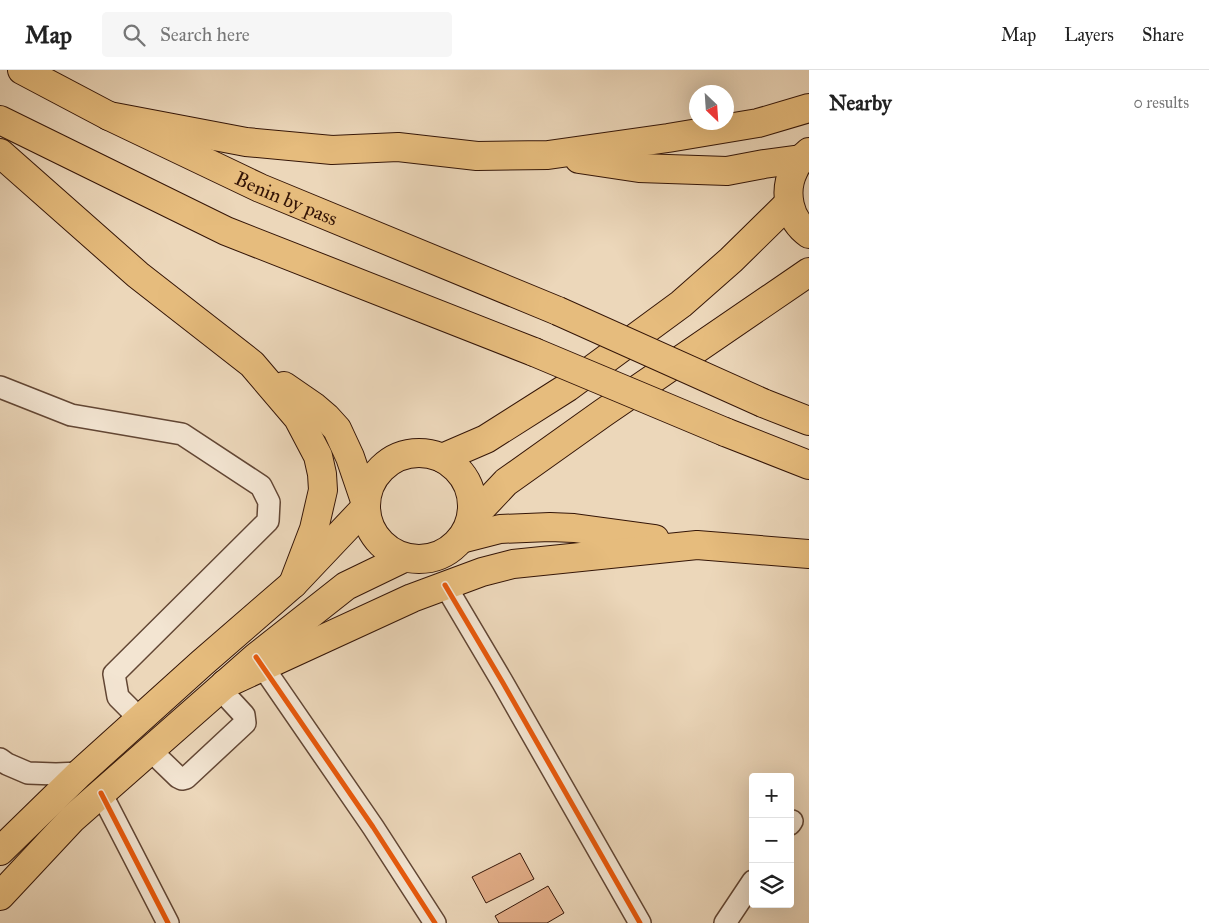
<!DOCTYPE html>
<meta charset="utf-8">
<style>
body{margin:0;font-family:"IM FELL Great Primer",serif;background:#f6f6f6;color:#222}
.controls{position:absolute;right:15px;bottom:15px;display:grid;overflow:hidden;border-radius:5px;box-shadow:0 5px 20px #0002}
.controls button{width:45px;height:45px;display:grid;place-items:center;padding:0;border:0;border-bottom:1px solid #e0e0e0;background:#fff;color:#222;font:25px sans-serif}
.compass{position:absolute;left:689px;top:15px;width:45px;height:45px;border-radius:50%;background:#fff;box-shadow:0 5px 20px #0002;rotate:155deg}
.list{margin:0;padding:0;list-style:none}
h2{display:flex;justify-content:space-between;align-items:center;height:65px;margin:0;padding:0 20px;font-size:21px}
h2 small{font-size:16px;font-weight:400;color:#767676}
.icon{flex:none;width:28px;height:28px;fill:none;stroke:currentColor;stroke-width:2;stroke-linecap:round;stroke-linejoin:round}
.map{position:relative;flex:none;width:809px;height:853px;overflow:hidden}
header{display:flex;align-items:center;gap:30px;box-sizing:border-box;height:70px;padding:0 25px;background:#fff;border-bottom:1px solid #e0e0e0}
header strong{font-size:24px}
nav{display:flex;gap:28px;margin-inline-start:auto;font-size:18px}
.search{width:350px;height:45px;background:#f6f6f6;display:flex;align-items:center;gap:12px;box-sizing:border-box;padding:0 18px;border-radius:5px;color:#767676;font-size:19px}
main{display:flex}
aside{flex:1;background:#fff}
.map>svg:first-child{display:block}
.building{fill:#e2ad87;stroke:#341507}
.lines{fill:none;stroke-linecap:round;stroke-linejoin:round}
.minor-casing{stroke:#624634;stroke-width:24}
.highway-casing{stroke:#341507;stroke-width:30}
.minor{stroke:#f3e5d2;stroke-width:21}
.highway{stroke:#e6bc7d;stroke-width:28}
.highway-bridge-casing{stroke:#341507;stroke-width:30;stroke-linecap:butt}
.highway-bridge{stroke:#e6bc7d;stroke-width:28}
.cycleway-casing{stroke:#f3e5d2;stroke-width:8}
.cycleway{stroke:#e8590c;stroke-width:5}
.labels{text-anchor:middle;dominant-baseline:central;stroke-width:5;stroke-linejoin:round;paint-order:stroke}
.street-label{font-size:20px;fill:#341507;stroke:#f3e5d2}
</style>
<header>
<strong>Map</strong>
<div class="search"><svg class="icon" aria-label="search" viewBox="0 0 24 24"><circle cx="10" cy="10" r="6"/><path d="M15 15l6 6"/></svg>Search here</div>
<nav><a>Map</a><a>Layers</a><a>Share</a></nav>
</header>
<main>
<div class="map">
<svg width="809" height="853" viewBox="0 0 809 853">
<rect width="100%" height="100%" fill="#ecd7ba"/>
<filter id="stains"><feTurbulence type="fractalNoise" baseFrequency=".004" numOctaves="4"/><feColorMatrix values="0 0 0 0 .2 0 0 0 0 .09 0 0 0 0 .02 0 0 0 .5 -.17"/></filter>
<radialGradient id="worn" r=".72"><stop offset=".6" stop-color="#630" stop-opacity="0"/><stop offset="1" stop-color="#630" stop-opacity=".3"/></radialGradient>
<path class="building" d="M 520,783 L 534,809 L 486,833 L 472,807 Z
M 548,816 L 564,843 L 547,853 L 499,853 L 495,846 Z"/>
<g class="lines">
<g class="minor-casing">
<path id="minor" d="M 0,317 L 71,345 L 182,364 L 261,416 L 269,432 L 268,451 L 114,604 L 118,627 L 140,649
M 445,515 L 503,613 L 640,853
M 256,587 L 373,757 L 435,853
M 150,680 L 178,707 L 182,709 L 186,708 L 245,653 L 244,645 L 220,619
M 0,689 L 7,694 L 28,703 L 56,704 L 80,703
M 101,723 L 168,853
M 790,754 L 792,751
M 725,853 L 753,811"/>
</g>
<g class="highway-casing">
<g id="highway">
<path id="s1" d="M 22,0 L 109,46 L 260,118 L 558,241"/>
<path d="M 109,46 L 246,72 L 332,80 L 398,77 L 477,86 L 548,85 L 668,68 L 758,53 L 809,38"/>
<path d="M 0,50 L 226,161 L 534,282"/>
<path d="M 809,82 C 803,87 797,93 794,100 C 783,122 789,150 809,164"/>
<path d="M 0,83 L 138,205 L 252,294 L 298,348 L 318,386 L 322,404 L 323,420 L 314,459 L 293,514"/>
<path d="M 579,89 L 639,98 L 727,101 L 764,94 L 801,89"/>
<path d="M 284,316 L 313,336 L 327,348 L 337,359 L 350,387 L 365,431"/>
<path d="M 763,333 L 809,351"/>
<path d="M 725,362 L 809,395"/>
<circle cx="419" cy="436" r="53"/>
<path d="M 442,388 L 486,369 L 568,317 L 681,234 L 731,190 L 789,133"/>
<path d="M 472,448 L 506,412 L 603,343 L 809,202"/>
<path d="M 461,469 L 500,459 L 550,457 L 574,458 L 655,469"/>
<path d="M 225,614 L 412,528 L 482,502 L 513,494 L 697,475 L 809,484"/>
<path d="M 0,781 L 80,703 L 202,593 L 293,514 L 365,438"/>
<path d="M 0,826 L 72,749 L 256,587 L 346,516 L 404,488"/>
</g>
</g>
<use href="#minor" class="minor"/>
<use href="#highway" class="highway"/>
<g class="highway-bridge-casing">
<path id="highway-bridge" d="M 558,241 L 763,333
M 534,282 L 725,362"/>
</g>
<use href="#highway-bridge" class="highway-bridge"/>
<g class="cycleway-casing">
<path id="cycleway" d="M 445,515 L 503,613 L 640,853
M 256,587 L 373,757 L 435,853
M 101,723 L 168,853"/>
</g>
<use href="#cycleway" class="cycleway"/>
</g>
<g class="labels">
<g class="street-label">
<text stroke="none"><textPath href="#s1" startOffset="294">Benin by pass</textPath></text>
</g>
</g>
<rect width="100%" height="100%" filter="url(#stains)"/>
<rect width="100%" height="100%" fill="url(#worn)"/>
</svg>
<div class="controls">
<button>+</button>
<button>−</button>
<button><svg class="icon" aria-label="layers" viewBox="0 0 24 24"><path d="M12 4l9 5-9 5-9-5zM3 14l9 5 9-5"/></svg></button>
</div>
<svg class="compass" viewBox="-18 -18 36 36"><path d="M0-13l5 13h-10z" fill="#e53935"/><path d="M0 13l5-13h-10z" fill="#767676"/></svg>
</div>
<aside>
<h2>Nearby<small>0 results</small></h2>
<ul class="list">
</ul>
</aside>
</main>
